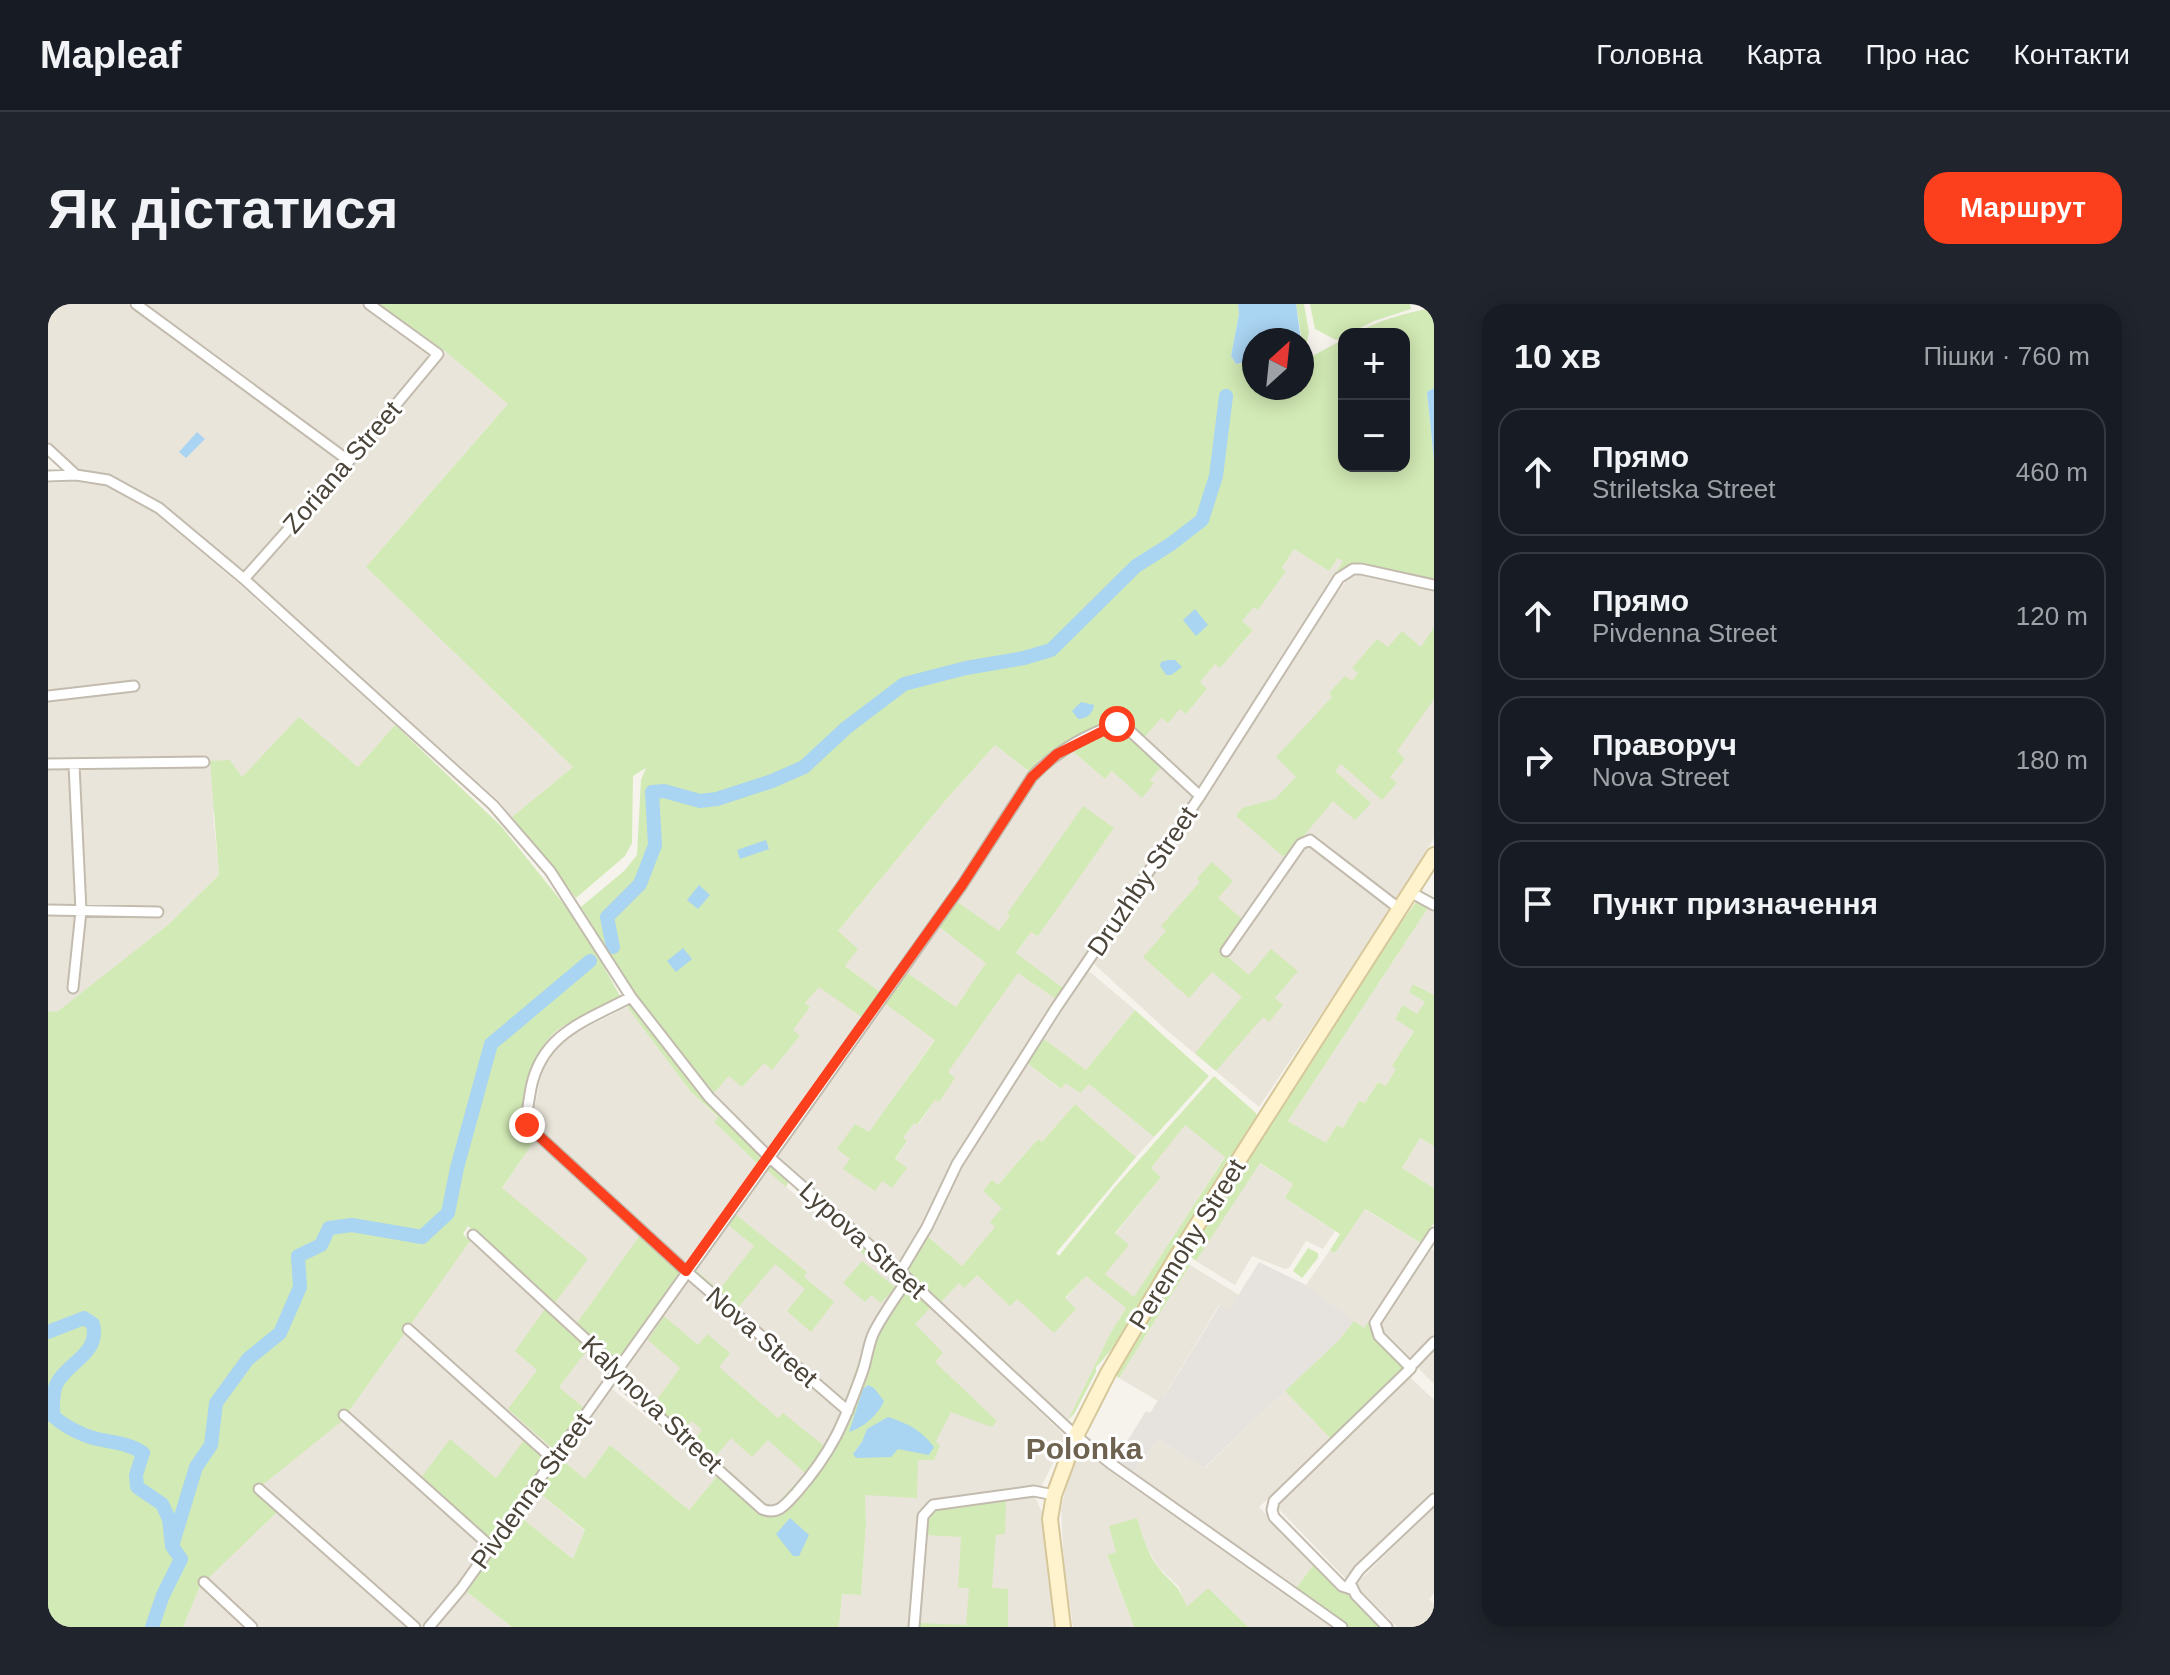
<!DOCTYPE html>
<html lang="uk">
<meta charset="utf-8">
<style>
body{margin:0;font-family:Arial,sans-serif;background:#20242c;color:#f1f3f6}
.controls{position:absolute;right:24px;top:24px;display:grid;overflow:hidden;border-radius:16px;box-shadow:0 4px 20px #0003}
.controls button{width:72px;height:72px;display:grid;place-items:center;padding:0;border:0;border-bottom:2px solid #363941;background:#171b24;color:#f1f3f6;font:40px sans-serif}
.compass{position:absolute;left:1194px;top:24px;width:72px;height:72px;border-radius:50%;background:#171b24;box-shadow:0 4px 20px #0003;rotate:27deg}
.stop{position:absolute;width:24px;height:24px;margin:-18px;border:6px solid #fc3f1d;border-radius:50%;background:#fff}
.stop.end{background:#fc3f1d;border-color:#fff;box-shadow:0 2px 8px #0008}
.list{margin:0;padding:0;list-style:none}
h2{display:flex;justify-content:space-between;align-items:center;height:104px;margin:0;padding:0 32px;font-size:34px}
h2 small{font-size:26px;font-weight:400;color:#9ea1a6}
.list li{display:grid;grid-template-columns:52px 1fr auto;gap:24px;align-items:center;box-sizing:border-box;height:128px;margin:0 16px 16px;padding:0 16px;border:2px solid #363941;border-radius:24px}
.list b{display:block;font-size:30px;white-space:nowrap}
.list p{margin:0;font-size:26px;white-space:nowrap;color:#9ea1a6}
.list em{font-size:26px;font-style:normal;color:#9ea1a6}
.icon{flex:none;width:44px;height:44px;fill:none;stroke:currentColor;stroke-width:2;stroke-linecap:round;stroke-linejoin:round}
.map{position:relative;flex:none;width:1386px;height:1323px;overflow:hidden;border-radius:24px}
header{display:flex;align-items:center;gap:48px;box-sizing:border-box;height:112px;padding:0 40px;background:#171b24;border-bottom:2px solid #363941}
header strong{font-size:38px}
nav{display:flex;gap:44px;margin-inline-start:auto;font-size:28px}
.intro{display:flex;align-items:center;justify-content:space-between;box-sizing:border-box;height:192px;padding:0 48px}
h1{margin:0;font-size:56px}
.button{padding:20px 36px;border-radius:24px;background:#fc3f1d;color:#fff;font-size:28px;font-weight:700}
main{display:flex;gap:48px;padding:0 48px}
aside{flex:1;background:#171b24;border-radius:24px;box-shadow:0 4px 20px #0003}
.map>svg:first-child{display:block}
.residential{fill:#eae5da}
.industrial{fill:#e6e2dd}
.green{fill:#d2eab5;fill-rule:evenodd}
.water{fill:#a9d4f2}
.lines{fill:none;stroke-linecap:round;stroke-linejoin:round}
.river{stroke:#a9d4f2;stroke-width:14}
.street-casing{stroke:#c2bbae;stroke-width:13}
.secondary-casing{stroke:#d6c79b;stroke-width:18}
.street{stroke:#fff;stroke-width:9}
.secondary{stroke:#fff3cd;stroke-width:14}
.route{stroke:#fc3f1d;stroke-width:10}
.labels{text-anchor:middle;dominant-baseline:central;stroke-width:6;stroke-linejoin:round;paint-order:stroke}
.street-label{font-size:26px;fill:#4b4439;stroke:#fff}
.quarter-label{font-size:30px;font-weight:bold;fill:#6e6250;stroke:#fff}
</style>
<header>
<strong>Mapleaf</strong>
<nav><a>Головна</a><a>Карта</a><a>Про нас</a><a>Контакти</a></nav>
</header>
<div class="intro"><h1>Як дістатися</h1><a class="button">Маршрут</a></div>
<main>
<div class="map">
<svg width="1386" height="1323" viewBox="0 0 1386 1323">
<rect width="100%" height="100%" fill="#f6f3ec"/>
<path class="residential" d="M 0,0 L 79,0 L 294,158 L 196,268 L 114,199 L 62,171 L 28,166 L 0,139 Z
M 97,0 L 313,0 L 382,51 L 300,150 Z
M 398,48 L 460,100 L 318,263 L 525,463 L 464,513 L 450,496 L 204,275 L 306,160 Z
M 27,178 L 58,182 L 107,209 L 192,281 L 347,421 L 310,463 L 165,509 L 171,571 L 121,620 L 9,709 L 0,707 L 0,179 Z
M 1246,245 L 1281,267 L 1290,254 L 1296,257 L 1149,485 L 1094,436 L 1113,413 L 1132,405 L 1138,410 L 1159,385 L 1151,379 L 1167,360 L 1179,356 L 1205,326 L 1194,317 L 1206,303 L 1209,305 L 1238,267 L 1234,264 Z
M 1305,268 L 1314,268 L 1386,286 L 1386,534 L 1347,599 L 1256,529 L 1193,614 L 1192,620 L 1174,648 L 1177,651 L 1261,539 L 1344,604 L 1211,803 L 1116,724 L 1047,661 L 1045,656 L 1155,497 L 1276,306 Z
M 947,441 L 982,468 L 832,688 L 797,662 L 790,627 L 896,498 Z
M 1024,447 L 1057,475 L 1064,467 L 1105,479 L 1102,476 L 1114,462 L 1145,490 L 1015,684 L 968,650 L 983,628 L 990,632 L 1065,524 L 1035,503 L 951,628 L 908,597 L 991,473 L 1005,459 Z
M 1380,604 L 1386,608 L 1386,691 L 1366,680 L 1361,688 L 1377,698 L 1369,710 L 1347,715 L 1366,726 L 1345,762 L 1349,765 L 1338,783 L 1330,778 L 1317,800 L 1311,797 L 1295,824 L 1277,840 L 1240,817 Z
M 890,622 L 939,659 L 908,703 L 858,668 Z
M 1042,668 L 1087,706 L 1038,766 L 996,735 L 1039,669 Z
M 970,669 L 1008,695 L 922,831 L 879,914 L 851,958 L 812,924 L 809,926 L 729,852 L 836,699 L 887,735 L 796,864 L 827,886 L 859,838 L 855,834 L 866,819 L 870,821 L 887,796 L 890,798 L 907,774 L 899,768 Z
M 771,682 L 815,714 L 722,845 L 666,789 L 681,772 L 716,759 L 724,766 L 752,732 L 744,726 L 762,703 L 757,699 Z
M 579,703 L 643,788 L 670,814 L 666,818 L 711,861 L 642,956 L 636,957 L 492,825 L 485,814 L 495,758 L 512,737 Z
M 979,759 L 1012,785 L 1018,779 L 1041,780 L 1106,833 L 1088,853 L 1027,800 L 994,838 L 990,835 L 950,881 L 935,886 L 955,904 L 948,923 L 914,962 L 878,931 L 911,866 Z
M 1136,820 L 1177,852 L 1086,994 L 1057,970 L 1080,941 L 1067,930 L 1113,873 L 1103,864 Z
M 1372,834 L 1386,842 L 1386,884 L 1354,864 Z
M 486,837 L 573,910 L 633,969 L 570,1059 L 426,926 Z
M 1211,859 L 1245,880 L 1237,894 L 1287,927 L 1275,945 L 1258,937 L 1241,964 L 1237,965 L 1204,952 L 1187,981 L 1148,957 Z
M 719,865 L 778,919 L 847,975 L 847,982 L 820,1029 L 799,1093 L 795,1095 L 669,990 L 671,986 L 649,967 L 649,962 Z
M 1316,905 L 1373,939 L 1354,967 L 1356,969 L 1316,1025 L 1258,981 L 1282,946 L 1287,949 Z
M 422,937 L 564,1067 L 507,1147 L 362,1019 Z
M 1382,945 L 1386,947 L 1386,1031 L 1363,1056 L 1331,1025 L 1332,1017 Z
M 1142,961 L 1191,991 L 1181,1007 L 1171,1001 L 1115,1094 L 1113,1093 L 1110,1097 L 1071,1074 Z
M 929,971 L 962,1001 L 968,995 L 1028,1005 L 1017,995 L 1038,972 L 1078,1004 L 1062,1030 L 1020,1116 L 893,998 L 911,979 Z
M 640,974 L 795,1110 L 765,1160 L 726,1203 L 721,1203 L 604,1102 L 574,1072 Z
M 871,992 L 1018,1133 L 993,1183 L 884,1197 L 876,1203 L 872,1211 L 863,1323 L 791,1323 L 794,1290 L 813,1291 L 818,1220 L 815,1161 L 847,1155 L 885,1156 L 847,1082 Z
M 356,1029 L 500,1157 L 442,1236 L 300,1109 Z
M 1386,1043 L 1386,1080 L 1368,1062 Z
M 1361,1072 L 1386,1096 L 1386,1189 L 1298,1275 L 1228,1202 Z
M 563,1084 L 670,1171 L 641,1206 L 562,1141 L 537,1175 L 513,1155 Z
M 1237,1087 L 1283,1135 L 1211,1203 L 1267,1259 L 1248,1284 L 1137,1207 L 1086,1168 L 1111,1135 L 1157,1164 Z
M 294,1116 L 436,1244 L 410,1283 L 376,1323 L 214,1181 Z
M 1033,1145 L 1070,1173 L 1282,1323 L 1200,1323 L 1160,1285 L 1139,1304 L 1131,1283 L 1109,1262 L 1097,1239 L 1089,1214 L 1069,1248 L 1059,1252 L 1086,1323 L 1025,1323 L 1016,1263 L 1013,1204 L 1022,1169 Z
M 489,1187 L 537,1227 L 525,1255 L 471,1212 Z
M 986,1191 L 994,1208 L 1006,1323 L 870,1323 L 879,1213 L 886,1204 Z
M 1386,1203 L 1386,1289 L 1381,1295 L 1386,1300 L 1386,1311 L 1373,1323 L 1349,1323 L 1307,1281 Z
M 229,1208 L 358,1323 L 212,1323 L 159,1273 Z
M 152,1282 L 196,1323 L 135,1323 Z
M 419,1288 L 464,1323 L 388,1323 Z"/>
<path class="industrial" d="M 1211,958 L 1258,981 L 1306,1017 L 1291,1036 L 1156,1164 L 1111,1135 L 1086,1168 L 1068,1155 L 1098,1107 L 1102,1109 L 1113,1092 L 1116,1093 L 1172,1001 L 1181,1006 Z"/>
<path class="green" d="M 331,0 L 1190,0 L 1191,10 L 1183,52 L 1188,60 L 1206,56 L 1206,84 L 1254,84 L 1254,36 L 1248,0 L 1256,0 L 1261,28 L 1255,57 L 1296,35 L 1296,162 L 1356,162 L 1356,30 L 1305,30 C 1331,17 1357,8 1386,4 L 1386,84 L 1379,88 L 1386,156 L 1386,278 L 1308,261 L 1266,307 L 1264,306 L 1295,257 L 1290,254 L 1281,267 L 1246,245 L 1234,264 L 1238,267 L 1210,306 L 1206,303 L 1194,317 L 1205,326 L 1172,364 L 1167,360 L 1152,378 L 1159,385 L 1138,410 L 1132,405 L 1120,419 L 1113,414 L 1094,436 L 1064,419 L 992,455 L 982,468 L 947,441 L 896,498 L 790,627 L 810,645 L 797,662 L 832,688 L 815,714 L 771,683 L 757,699 L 762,703 L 745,726 L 752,732 L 724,766 L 716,759 L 694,783 L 681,772 L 666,789 L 588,691 L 533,603 L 576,567 L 589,551 L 593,476 L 598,464 L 585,472 L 584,539 L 577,552 L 528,594 L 464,513 L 525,463 L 318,263 L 460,100 L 398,48 Z
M 1262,0 L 1362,0 L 1363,5 L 1326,17 L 1288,36 L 1267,25 Z
M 1386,323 L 1386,395 L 1349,447 L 1357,455 L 1342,473 L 1349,479 L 1334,496 L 1293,460 L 1287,467 L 1323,499 L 1307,516 L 1285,497 L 1237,554 L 1188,512 L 1194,504 L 1227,495 L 1248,473 L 1228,453 L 1284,393 L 1281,389 L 1297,372 L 1304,377 L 1310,369 L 1304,364 L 1329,335 L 1340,343 L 1354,327 L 1373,343 Z
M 251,413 L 310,463 L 347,421 L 453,522 L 534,623 L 573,694 C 555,703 519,717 506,729 C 487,746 468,798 475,822 C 477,828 482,832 486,837 L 454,884 L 540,955 L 506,1000 L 420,922 L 415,930 L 422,937 L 294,1117 L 207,1187 L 229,1208 L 152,1282 L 135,1323 L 0,1323 L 0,707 L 9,708 L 121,620 L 171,571 L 162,457 L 182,456 L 194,473 Z
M 1064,424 L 1075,424 L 1114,462 L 1102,476 L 1106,479 L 1094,494 L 1064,467 L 1057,475 L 1022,445 Z
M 1035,502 L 1066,524 L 990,632 L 983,628 L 968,649 L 1015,684 L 1008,695 L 970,669 L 900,768 L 907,774 L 891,798 L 887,796 L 869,821 L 866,819 L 855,834 L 859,837 L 847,855 L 859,864 L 844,884 L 834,877 L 827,887 L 795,865 L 802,855 L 789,845 L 807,820 L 821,828 L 887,736 L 836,699 L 858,668 L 908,703 L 938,659 L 890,622 L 908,597 L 951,627 L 962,612 L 959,610 Z
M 1164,558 L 1185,577 L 1170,594 L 1193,614 L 1192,620 L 1174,648 L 1201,671 L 1223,645 L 1250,667 L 1227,694 L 1235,701 L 1221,718 L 1215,713 L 1168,767 L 1147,749 L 1194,693 L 1164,668 L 1141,694 L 1095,653 L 1118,627 L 1113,622 L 1152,578 L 1149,574 Z
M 1368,598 L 1380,604 L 1240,817 L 1278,839 L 1289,821 L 1295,824 L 1311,797 L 1317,799 L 1330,778 L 1338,782 L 1348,765 L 1344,762 L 1366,727 L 1347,715 L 1355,701 L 1369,710 L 1377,698 L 1361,688 L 1365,680 L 1386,691 L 1386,842 L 1372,834 L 1354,864 L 1386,884 L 1386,919 L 1373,939 L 1317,905 L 1287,949 L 1282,946 L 1292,930 L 1237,894 L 1245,880 L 1212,859 L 1148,957 L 1137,949 L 1305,685 Z
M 584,701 L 712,849 L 711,861 L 666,818 L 670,813 L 643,788 L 579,703 Z
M 1087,706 L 1161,772 L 1106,833 L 1041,780 L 1032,789 L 1018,779 L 1013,785 L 979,759 L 996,735 L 1038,766 Z
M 1166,772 L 1208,809 L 1210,815 L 1074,1034 C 1064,1043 1056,1056 1048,1063 L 1048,1068 L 1026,1110 L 1020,1116 L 1062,1030 L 1078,1004 L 1038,972 L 1017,994 L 1028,1005 L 1006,1029 L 969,995 L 962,1002 L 929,971 L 916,984 L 911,979 L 893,998 L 857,964 L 878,931 L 914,962 L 947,923 L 942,918 L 954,904 L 935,887 L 944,876 L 950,881 L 990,835 L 994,838 L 1027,800 L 1088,853 L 1008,949 L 1011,952 L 1067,883 ZM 1137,821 L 1177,853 L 1086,993 L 1057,970 L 1081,941 L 1067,929 L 1113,873 L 1103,864 Z
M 724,862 L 741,877 L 738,883 L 719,866 L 687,910 L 759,968 L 756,973 L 786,998 L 763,1028 L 739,1007 L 757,985 L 727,960 L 688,1006 L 643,966 L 717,863 ZM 679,920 L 706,942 L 671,986 L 649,967 L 649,962 Z
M 593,930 L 633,969 L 570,1059 L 528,1020 Z
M 811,940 L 846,968 L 850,973 L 851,981 L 801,1094 L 791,1095 L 765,1072 L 795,1095 L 799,1092 L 820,1029 L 844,987 L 833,999 L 823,991 L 817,998 L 795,979 L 814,957 L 847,983 L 847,975 L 808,944 Z
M 1260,944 L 1270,949 L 1270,954 L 1254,974 L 1245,967 Z
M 1133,956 L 1142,961 L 1071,1074 L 1067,1071 Z
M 862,985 L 883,1003 L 867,1020 L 895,1049 L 887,1058 L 949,1117 L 944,1123 L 903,1108 L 888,1137 L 892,1142 L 886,1156 L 870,1156 L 869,1194 L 817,1191 L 818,1220 L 813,1291 L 794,1290 L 791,1323 L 464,1323 L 419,1288 L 471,1212 L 525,1255 L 537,1226 L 489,1187 L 513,1155 L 537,1175 L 562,1141 L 641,1206 L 670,1171 L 720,1210 L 770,1167 L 827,1031 L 856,986 ZM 814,1138 L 881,1151 L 850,1145 L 805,1150 Z
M 497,1005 L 540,1045 L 511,1083 L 537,1105 L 507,1147 L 460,1105 L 489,1066 L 467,1047 Z
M 616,1012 L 650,1041 L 659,1030 L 682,1049 L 671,1063 L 730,1114 L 735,1109 L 776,1142 L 795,1110 C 785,1139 750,1194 721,1206 L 674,1165 L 676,1162 L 721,1203 L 726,1203 L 757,1169 L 720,1136 L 704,1153 L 683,1134 L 666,1154 L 645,1136 L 654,1126 L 644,1117 L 634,1127 L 604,1102 L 632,1064 L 600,1036 Z
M 1306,1017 L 1316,1024 L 1321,1017 L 1324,1019 L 1341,1045 L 1339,1047 L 1356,1063 L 1356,1066 L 1283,1135 L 1237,1087 L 1291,1036 Z
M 402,1135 L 448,1174 L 476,1136 L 500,1157 L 442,1236 L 373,1174 Z
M 958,1196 L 957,1230 L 948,1231 L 944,1284 L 960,1285 L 960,1323 L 870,1323 L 870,1319 L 918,1321 L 921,1284 L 910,1284 L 913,1233 L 877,1231 L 879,1213 L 886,1204 Z
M 1089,1214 C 1094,1230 1099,1248 1109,1262 C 1124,1281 1129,1277 1139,1303 L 1160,1284 L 1200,1323 L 1086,1323 L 1059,1251 L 1068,1248 L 1061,1222 Z
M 1267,1259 L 1300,1287 L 1335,1323 L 1298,1323 L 1246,1287 Z"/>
<path class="water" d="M 1190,0 L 1248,0 L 1253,36 L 1206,36 L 1206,56 L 1188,60 L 1183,52 L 1191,10 Z
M 1386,84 L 1386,156 L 1379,88 Z
M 149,128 L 157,135 L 138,154 L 131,148 Z
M 1147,305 L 1160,321 L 1148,332 L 1135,316 Z
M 1120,356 L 1127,356 L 1134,363 L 1123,371 L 1118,371 L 1112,362 L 1113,358 Z
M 1033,398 L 1046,401 C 1045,410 1038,415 1030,415 L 1024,407 Z
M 718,536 L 721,545 L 692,555 L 689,546 Z
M 651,581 L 662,591 L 650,605 L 639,596 Z
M 635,644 L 644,655 L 628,668 L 619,657 Z
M 820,1081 L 826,1084 L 836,1097 C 830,1111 815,1124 801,1128 L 815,1085 Z
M 840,1113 C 861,1120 873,1126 886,1143 L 881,1151 L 850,1145 L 843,1153 L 808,1154 L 805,1150 L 814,1138 L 819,1125 Z
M 742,1214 L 761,1231 L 751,1252 L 745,1252 L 728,1230 Z"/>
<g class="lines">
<path class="river" d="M 565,643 L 559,613 L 592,580 L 607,541 L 604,488 L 616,487 L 652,497 L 669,495 L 724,477 L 756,463 L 798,424 L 856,380 L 918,364 L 976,354 L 1003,346 L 1088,262 L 1123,240 L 1154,216 L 1168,172 L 1178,92
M 0,1028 L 36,1014 L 45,1020 C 52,1050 21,1057 9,1079 C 4,1088 5,1103 5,1112 C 15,1121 26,1127 39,1132 C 58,1139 78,1137 95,1149 L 88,1171 L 89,1183 L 114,1200 L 121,1215 L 124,1242 L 133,1255 L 115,1291 L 104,1323
M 124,1242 L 148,1163 L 163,1141 L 168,1099 L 200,1055 L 232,1029 L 252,983 L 250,952 L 273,941 L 281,924 L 304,921 L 374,933 L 400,909 L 409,864 L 443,740 L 542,657"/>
<g class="street-casing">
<path id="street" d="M 88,0 L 301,157
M 0,145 L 28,171
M 0,172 L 28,171 L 60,176 L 111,204 L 196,275 L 445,501 L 502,567 L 583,693 L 661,793 L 721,853 L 860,975 L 1028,1132 L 1062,1159 L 1294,1323
M 196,275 L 301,157 L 390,50 L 321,0
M 0,392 L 86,382
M 0,460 L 156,458
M 1364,589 L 1386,601
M 0,606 L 110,608
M 1178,647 L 1253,540 L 1262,536 L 1353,606
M 25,684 L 33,607 L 26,461
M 583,693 C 538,717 494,729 483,784 C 481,797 478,809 479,821 L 638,967 L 800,1107
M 1386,929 L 1327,1019 L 1331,1032 L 1362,1063 L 1386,1038
M 425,931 L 570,1065 L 572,1075 L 577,1082 L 714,1205 C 730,1212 738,1200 749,1188 C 784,1148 796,1119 814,1069 C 819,1056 820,1040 826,1028 C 836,1009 848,992 860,975
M 852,968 L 879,923 L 909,860 L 1008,704 L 1152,492 L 1291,274 L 1305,265 L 1313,265 L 1386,281
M 360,1025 L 506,1156
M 296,1111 L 442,1242
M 211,1185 L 367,1323
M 156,1278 L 204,1323
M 1303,1285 L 1294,1282 L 1226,1213 L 1224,1206 L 1226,1197 L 1363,1064
M 381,1323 L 413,1285 L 756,805 L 914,581 L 984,473 C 1006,449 1038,431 1069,420 L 1082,427 L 1152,492
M 866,1323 L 875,1212 L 885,1201 L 986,1187 L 1006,1191
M 1339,1323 L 1308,1291 L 1302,1279 L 1311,1266 L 1386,1195"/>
</g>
<g class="secondary-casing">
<path id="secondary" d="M 1015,1323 L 1002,1215 L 1006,1191 L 1028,1132 L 1060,1069 L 1128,954 L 1386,551"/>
</g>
<use href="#street" class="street"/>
<use href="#secondary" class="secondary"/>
</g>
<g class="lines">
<path class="route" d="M 479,821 L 638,967 L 914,581 L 984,473 L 1009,450 L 1069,420"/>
</g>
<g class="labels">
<g class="street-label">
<text transform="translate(294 163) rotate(-49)">Zoriana Street</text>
<text transform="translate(1094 577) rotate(-56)">Druzhby Street</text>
<text transform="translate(815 936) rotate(42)">Lypova Street</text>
<text transform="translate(1139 940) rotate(-58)">Peremohy Street</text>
<text transform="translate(714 1033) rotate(41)">Nova Street</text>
<text transform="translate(604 1100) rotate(44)">Kalynova Street</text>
<text transform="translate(483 1187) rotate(-54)">Pivdenna Street</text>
</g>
<g class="quarter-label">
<text x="1036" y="1144">Polonka</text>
</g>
</g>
</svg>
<div class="controls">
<button>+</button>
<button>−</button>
</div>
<svg class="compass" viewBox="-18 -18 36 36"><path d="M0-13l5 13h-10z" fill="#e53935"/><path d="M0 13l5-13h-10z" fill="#9ea1a6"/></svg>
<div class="stop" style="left:1069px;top:420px"></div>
<div class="stop end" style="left:479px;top:821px"></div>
</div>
<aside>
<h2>10 хв<small>Пішки · 760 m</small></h2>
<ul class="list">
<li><svg class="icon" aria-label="ahead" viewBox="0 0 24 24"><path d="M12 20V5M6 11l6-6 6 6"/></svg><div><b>Прямо</b><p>Striletska Street</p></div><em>460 m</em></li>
<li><svg class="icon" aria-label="ahead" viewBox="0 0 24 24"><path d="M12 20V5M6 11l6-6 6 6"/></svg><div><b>Прямо</b><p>Pivdenna Street</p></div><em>120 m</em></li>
<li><svg class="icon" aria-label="right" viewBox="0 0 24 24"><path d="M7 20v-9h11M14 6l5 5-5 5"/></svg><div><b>Праворуч</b><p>Nova Street</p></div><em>180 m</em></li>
<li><svg class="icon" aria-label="arrive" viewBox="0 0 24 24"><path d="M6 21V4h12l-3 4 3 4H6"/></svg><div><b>Пункт призначення</b></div></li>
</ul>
</aside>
</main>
